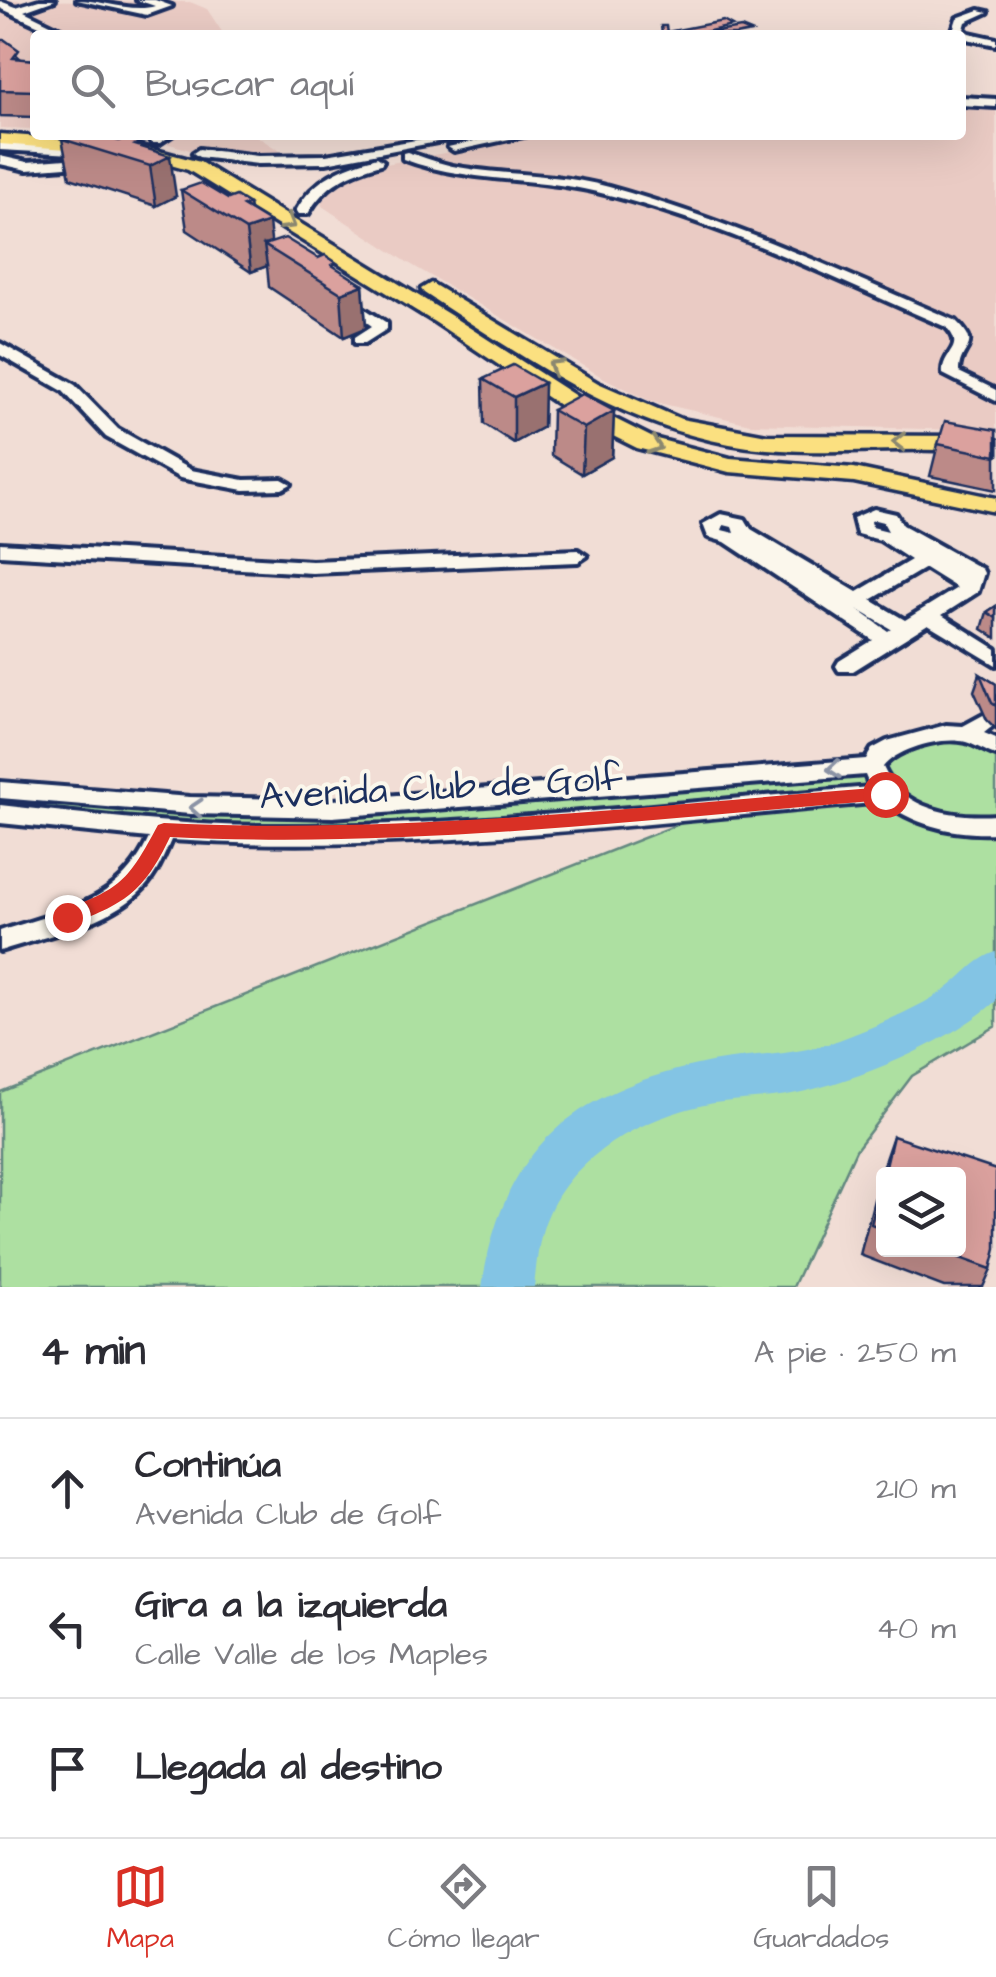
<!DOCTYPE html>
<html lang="es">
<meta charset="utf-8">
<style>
body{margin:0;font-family:"Architects Daughter",sans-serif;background:#f2f2f3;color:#2b2b33}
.controls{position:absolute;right:30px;bottom:30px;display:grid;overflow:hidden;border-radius:10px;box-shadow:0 10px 40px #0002}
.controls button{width:90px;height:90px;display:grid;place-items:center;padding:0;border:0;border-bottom:2px solid #e1e1e2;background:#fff;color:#2b2b33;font:50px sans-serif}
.stop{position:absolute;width:30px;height:30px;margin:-22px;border:8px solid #d93025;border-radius:50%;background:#fff}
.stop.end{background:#d93025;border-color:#fff;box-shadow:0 2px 10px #0008}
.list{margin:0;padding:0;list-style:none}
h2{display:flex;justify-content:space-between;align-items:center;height:130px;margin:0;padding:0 40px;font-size:42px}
h2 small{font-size:32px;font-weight:400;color:#7c7c81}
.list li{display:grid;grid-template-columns:65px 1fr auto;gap:30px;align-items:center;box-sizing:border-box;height:140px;padding:0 40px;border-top:2px solid #e1e1e2}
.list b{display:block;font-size:38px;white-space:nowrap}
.list p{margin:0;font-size:32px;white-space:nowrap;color:#7c7c81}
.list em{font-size:32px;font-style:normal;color:#7c7c81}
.icon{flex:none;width:55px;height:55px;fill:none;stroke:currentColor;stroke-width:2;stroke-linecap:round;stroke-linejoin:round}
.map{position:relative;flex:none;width:996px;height:1287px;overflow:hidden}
.search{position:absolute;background:#fff;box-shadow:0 10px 40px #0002;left:30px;right:30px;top:30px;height:110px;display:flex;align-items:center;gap:25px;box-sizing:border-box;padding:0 35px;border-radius:10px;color:#7c7c81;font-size:38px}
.sheet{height:550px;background:#fff}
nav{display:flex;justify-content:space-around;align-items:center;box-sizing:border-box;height:140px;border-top:2px solid #e1e1e2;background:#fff;font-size:28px;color:#7c7c81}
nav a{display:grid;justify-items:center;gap:5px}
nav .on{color:#d93025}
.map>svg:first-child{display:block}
.built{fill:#eacbc4}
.green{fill:#ade0a1;stroke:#648880;stroke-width:2.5}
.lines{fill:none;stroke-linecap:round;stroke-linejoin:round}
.river{fill:#83c4e4;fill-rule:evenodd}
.minor-casing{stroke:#1b2f5e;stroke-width:8}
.major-casing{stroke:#1b2f5e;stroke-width:7}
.minor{fill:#fbf7ec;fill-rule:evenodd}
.major{fill:#fbe080;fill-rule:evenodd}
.wall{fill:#bc8a88;stroke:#1b2f5e;stroke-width:2.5;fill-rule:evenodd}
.shaded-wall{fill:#99716f;stroke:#1b2f5e;stroke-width:2.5}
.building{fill:#dba19e;stroke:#1b2f5e;stroke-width:2.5}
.oneway{stroke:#8b886f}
.oneway2{stroke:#8b93a5}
.route{fill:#d93025}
.labels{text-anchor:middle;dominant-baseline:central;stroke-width:8;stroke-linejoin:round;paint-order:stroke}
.street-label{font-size:38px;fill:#1b2f5e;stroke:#fbf7ec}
</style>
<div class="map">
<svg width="996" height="1287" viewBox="0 0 996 1287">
<rect width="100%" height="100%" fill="#f1ddd5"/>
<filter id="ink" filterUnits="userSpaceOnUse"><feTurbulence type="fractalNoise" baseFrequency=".01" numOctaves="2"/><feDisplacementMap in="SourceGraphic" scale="20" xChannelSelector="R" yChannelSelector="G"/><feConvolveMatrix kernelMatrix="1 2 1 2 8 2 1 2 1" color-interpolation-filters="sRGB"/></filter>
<g filter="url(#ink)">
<path class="built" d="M 0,0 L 190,2 L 207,9 L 224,35 L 35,35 L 35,129 L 0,128 Z
M 961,106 L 996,109 L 996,431 L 750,424 L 650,401 L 602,377 L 407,262 L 322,206 L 321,201 L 337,183 L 375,166 L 540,135 L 961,135 Z
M 117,135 L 255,135 L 295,161 L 200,153 L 156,140 Z"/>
<path class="green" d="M 946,733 L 996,747 L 996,1026 L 912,1076 L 856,1150 L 793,1287 L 0,1287 L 0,1092 L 722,807 L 380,833 L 0,814 L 0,791 L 206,809 L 872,766 Z"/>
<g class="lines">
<path class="river" d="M 996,952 L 996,1001 C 949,1043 859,1080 797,1093 C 770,1099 742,1099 714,1103 C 649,1115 578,1150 549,1213 C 538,1236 537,1262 534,1287 L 482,1287 C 502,1147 575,1089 711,1062 C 754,1054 797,1056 839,1040 C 873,1027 910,1012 942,992 C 962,979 974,959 996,952 Z"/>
<g class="minor-casing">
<path id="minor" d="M 39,0 L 55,0 L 24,11 L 73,35 L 59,35 L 0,8 L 0,1 L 16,7 Z
M 77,0 C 101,0 133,13 155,6 L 137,0 L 155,0 L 172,6 L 147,15 Z
M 979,10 L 988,12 L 966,22 L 964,29 L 969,33 L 996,39 L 996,45 L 962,38 L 953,30 L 957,18 Z
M 961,97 L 996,99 L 996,107 L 961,105 Z
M 156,135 L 172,135 L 160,143 L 152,143 L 150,140 Z
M 446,135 L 474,135 L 326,163 L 258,164 L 199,157 L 193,153 L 199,149 L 258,156 L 326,155 Z
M 501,135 L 528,135 L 454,151 L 448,147 Z
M 0,142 L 73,146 L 79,150 L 73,154 L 0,150 Z
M 407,152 C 424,157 440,164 458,167 C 508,176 559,173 609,187 C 729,220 842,272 956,321 C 984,348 959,345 959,372 L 996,390 L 996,401 L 943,374 C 941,351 967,349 946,327 C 832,278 718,221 597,192 C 532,176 466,183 403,159 L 403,153 Z
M 0,156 L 27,162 L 92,157 L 98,161 L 92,165 L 27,170 L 0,164 Z
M 377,157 L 383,161 L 381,164 C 349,173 325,184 308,214 L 298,214 L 296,211 C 314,178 342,167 377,157 Z
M 342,294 L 387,323 L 387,329 L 365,343 L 355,343 L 355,337 L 372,326 L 337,301 L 337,295 Z
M 0,343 L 75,385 L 118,429 L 191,470 L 244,480 L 282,479 L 291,484 L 282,489 L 244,490 L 180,478 L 106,437 L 63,391 L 0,355 Z
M 874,509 L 896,514 L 903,525 L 982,569 L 984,573 L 978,592 L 942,615 L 996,649 L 996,665 L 928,624 L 853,671 L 839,671 L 836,666 L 839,661 L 873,640 L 725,542 L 708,537 L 703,524 L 721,514 L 745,519 L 751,529 L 857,592 L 911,560 L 880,540 L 857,534 L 853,518 ZM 875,520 L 883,522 L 888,531 L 872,527 L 871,521 ZM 724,525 L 732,527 L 734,533 L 722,530 ZM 925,568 L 957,588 L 905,620 L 871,600 ZM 857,609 L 891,629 L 888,631 Z
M 0,543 L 312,561 L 578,550 L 587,556 L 578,562 L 312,573 L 0,555 Z
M 987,713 L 996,717 L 994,725 L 984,733 L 996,738 L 996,755 C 986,752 976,745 966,742 C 943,736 898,748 883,767 C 902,810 954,818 996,815 L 996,833 C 956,835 916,826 884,802 C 647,822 409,855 171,840 C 164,856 157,874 144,888 C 109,925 47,935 0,951 L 0,931 C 63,910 119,904 149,838 L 0,823 L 0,805 C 91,815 181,826 272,826 C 472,827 671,803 870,787 L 865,775 L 333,817 L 190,814 L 0,798 L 0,782 L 190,797 L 333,800 L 866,759 L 872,749 L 887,741 L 946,725 L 963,726 Z"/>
</g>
<g class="major-casing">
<path id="major" d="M 0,134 L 133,144 L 200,162 L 450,315 L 599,411 L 653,438 L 730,458 L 854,468 L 996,498 L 996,512 L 854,482 L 729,472 L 637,448 L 583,421 L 436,323 L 188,170 L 132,154 L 0,144 Z
M 431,283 L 598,383 L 681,419 L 767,435 L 968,436 L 996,440 L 996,454 C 920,444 844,456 767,449 C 636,438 531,362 424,293 L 421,289 Z"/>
</g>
<use href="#minor" class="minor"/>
<use href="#major" class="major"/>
</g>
<path class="wall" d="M 0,40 L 21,59 L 35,60 L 35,117 L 0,116 Z
M 62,139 L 140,147 L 176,196 L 156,206 L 70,178 Z
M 181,190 L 249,204 L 250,210 L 271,243 L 318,258 L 363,285 L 366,328 L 344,337 L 269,287 L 267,266 L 251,272 L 187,230 Z
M 483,379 L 544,383 L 543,427 L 514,443 L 484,424 Z
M 552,410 L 614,411 L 612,457 L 582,474 L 551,455 Z
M 996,430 L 996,490 L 930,476 L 938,444 Z
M 996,606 L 996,638 L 982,629 L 987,612 Z
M 980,674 L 996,684 L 996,729 L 987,720 L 974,691 Z
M 893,1136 L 991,1269 L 983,1287 L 944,1287 L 860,1255 L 882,1168 ZM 884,1174 L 958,1250 L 884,1250 Z"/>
<path class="shaded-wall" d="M 170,156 L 176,196 L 156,206 L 150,166 Z
M 249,204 L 252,228 L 269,222 L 272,250 L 264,245 L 267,266 L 251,272 L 243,206 Z
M 363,285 L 366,328 L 344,337 L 341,293 Z
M 544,383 L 543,427 L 514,443 L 514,397 Z
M 614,411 L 612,457 L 582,474 L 584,428 Z"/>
<path class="building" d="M 723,21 L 732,26 L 692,35 L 636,35 L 662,33 L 661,26 L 666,26 L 667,32 Z
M 741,28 L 751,32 L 735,35 L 698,35 Z
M 0,40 L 5,40 L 19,50 L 13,58 L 35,60 L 35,91 L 0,90 Z
M 70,135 L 99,135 L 119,141 L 125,138 L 139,143 L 135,145 L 170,156 L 150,166 L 62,139 Z
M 201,183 L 228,199 L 236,196 L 249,204 L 243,206 L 269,222 L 246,230 L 181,190 Z
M 285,238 L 318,258 L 325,255 L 337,263 L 332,265 L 363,285 L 341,293 L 264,245 Z
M 513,365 L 544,383 L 514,397 L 483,379 Z
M 582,394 L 614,411 L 584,428 L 552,410 Z
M 945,421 L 996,430 L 996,456 L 938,444 Z
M 996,606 L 996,618 L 987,612 Z
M 980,674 L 996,684 L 996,706 L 992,703 Z
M 893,1136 L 996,1170 L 996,1249 L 991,1269 L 938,1250 L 958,1250 L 958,1174 L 884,1174 Z
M 884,1175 L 884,1229 L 871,1224 Z"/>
<defs><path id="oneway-chevron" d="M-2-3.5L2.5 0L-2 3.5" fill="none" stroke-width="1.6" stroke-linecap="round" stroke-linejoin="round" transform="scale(2.5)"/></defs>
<g class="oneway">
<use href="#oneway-chevron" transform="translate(289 223) rotate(31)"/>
<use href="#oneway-chevron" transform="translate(555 366) rotate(-148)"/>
<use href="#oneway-chevron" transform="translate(899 442) rotate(180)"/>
<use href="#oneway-chevron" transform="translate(655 446) rotate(19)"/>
</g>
<g class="oneway2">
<use href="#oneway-chevron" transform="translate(834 769) rotate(175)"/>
<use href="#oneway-chevron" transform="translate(196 808) rotate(-176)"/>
</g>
</g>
<path class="route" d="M 885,787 L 894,794 L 885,800 C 647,819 409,849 170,837 C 144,892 124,905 67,925 L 57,917 L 60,911 C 121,889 128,881 158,825 L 164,823 C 405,835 645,806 885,787 Z"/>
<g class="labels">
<g class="street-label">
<text transform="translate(441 788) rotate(-3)">Avenida Club de Golf</text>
</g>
</g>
</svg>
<div class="controls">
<button><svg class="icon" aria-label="layers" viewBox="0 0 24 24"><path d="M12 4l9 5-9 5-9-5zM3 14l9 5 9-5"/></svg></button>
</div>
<div class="stop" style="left:885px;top:794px"></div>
<div class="stop end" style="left:67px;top:917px"></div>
<div class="search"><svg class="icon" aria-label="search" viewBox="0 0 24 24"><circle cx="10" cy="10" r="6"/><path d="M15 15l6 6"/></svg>Buscar aquí</div>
</div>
<section class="sheet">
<h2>4 min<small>A pie · 250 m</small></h2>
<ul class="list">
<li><svg class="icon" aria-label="ahead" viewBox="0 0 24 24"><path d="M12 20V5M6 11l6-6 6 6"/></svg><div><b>Continúa</b><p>Avenida Club de Golf</p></div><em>210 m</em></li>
<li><svg class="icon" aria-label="left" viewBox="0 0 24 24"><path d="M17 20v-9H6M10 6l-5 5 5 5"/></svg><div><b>Gira a la izquierda</b><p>Calle Valle de los Maples</p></div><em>40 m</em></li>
<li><svg class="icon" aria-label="arrive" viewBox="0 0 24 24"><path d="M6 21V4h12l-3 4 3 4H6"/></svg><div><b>Llegada al destino</b></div></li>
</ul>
</section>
<nav>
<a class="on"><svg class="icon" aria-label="map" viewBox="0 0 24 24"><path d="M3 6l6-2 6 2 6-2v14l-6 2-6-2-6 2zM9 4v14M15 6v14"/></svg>Mapa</a>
<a><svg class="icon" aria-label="directions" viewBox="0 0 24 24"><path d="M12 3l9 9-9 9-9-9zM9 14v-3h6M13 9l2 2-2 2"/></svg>Cómo llegar</a>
<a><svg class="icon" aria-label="saved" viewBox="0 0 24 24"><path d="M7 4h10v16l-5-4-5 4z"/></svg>Guardados</a>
</nav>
